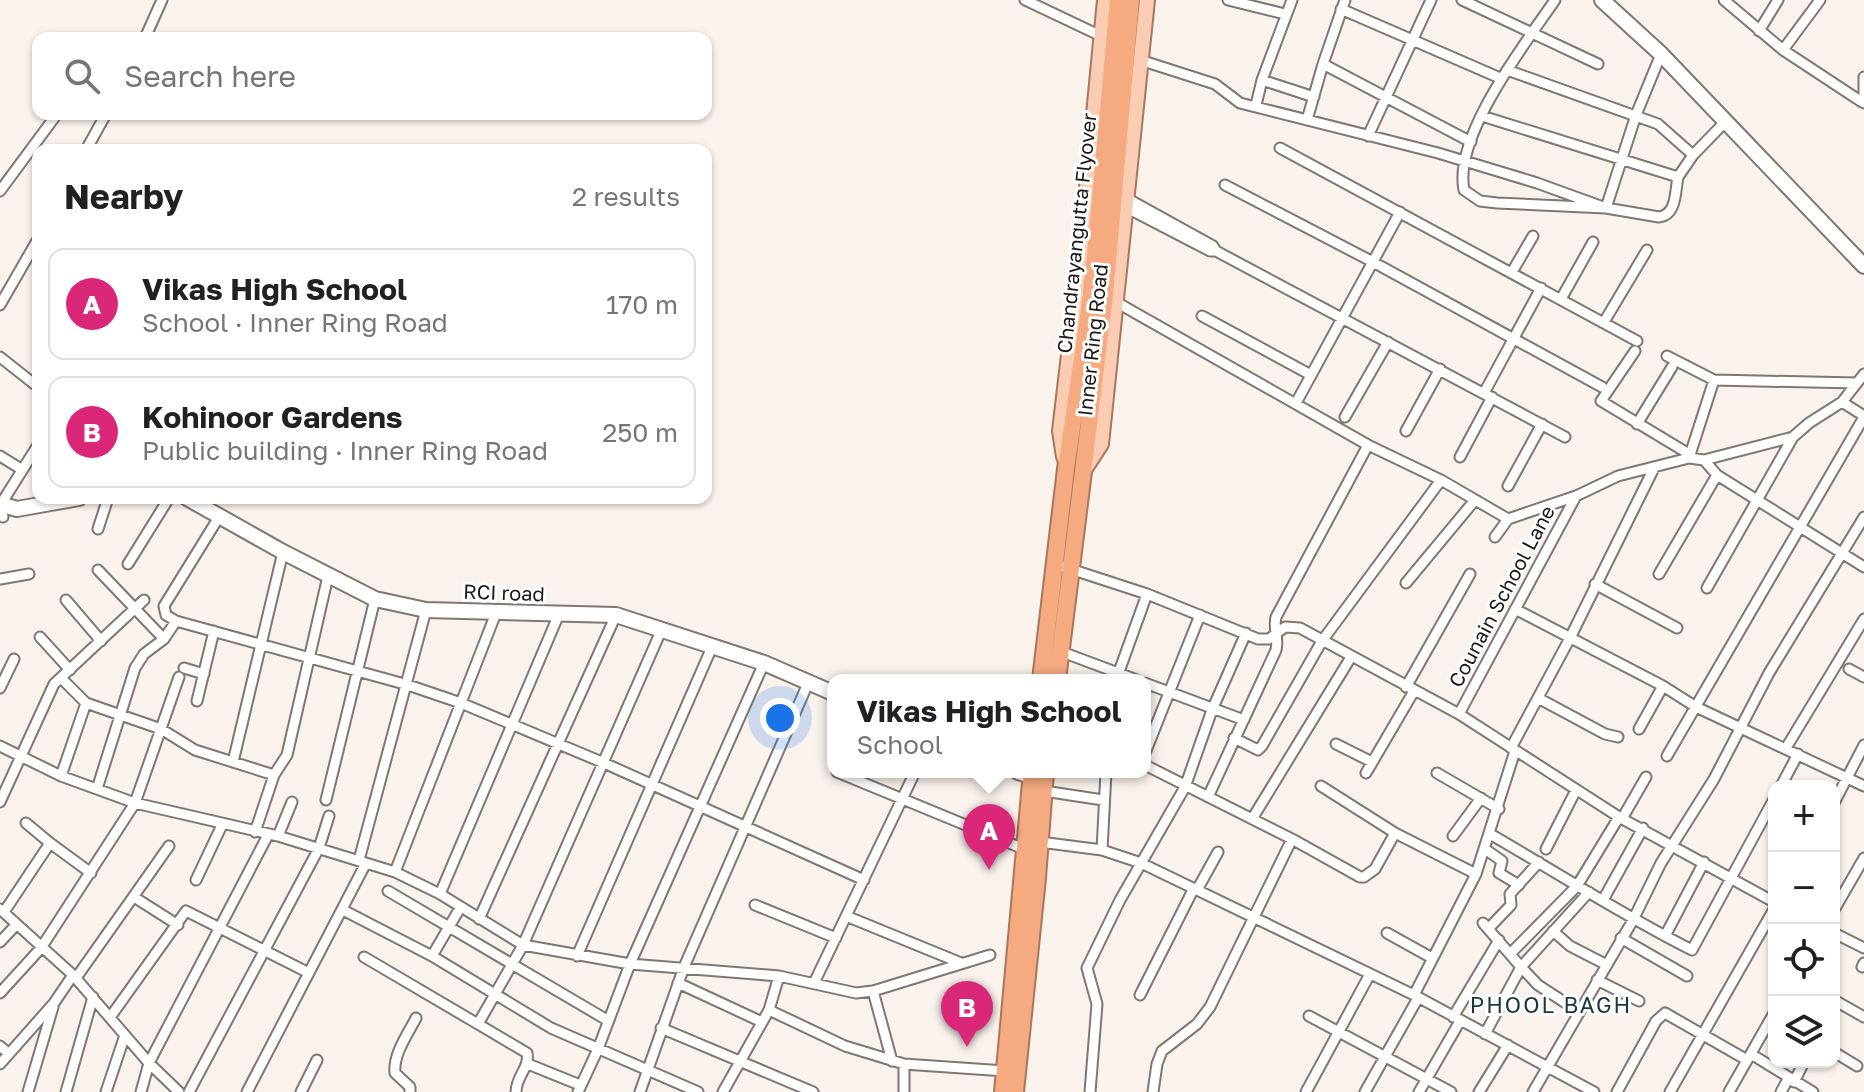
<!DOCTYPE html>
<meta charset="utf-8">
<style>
body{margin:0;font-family:"Golos Text",sans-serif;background:#f2f2f2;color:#202124}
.controls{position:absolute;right:24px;bottom:24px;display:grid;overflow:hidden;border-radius:16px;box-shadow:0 2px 6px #0004}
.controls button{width:72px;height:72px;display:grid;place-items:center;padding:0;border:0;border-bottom:2px solid #e0e0e0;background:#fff;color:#202124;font:40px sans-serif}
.you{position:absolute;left:780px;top:718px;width:28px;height:28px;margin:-20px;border:6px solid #fff;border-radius:50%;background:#1a73e8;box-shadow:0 0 0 12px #1a73e833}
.badge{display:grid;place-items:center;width:52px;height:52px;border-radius:50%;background:#db2777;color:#fff;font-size:26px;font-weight:700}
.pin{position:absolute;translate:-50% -66px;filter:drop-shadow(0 2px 4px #0008)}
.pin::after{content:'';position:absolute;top:42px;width:28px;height:24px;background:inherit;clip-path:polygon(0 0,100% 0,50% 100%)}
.popup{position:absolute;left:827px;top:674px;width:324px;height:104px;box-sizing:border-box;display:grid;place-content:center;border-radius:16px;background:#fff;filter:drop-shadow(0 2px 6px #0005);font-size:26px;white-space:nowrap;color:#757577}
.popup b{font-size:30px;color:#202124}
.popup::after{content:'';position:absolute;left:50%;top:100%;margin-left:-16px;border:16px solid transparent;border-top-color:#fff}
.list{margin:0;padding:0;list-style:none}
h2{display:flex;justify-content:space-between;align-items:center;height:104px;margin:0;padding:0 32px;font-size:34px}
h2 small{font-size:26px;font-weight:400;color:#757577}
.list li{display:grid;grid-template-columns:52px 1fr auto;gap:24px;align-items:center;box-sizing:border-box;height:112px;margin:0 16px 16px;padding:0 16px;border:2px solid #e0e0e0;border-radius:16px}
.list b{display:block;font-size:30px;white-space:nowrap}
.list p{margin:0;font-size:26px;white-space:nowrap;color:#757577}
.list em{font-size:26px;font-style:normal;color:#757577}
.icon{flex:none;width:44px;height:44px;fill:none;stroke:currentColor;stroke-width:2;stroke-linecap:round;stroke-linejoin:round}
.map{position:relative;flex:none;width:1864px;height:1092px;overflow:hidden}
.search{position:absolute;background:#fff;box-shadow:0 2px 6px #0004;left:32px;top:32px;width:680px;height:88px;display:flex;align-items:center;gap:20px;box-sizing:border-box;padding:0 28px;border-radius:16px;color:#757577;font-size:30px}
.panel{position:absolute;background:#fff;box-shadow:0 2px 6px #0004;left:32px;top:144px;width:680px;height:360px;border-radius:16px}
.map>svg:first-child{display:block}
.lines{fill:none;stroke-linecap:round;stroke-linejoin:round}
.street-casing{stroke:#7e7772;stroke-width:13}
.secondary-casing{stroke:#7e7772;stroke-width:18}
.primary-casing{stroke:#a9775b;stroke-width:18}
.highway-casing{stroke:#a9775b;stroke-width:20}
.street{stroke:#fff;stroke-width:9}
.secondary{stroke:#fff;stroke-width:14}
.primary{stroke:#faccb3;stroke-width:14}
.highway{stroke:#f6aa80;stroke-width:16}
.labels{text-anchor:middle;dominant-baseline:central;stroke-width:6;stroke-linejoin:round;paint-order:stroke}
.street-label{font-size:20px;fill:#1a1816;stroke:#fff}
.neighbourhood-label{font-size:22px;letter-spacing:2px;fill:#17363f;stroke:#fff}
</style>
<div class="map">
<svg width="1864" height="1092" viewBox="0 0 1864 1092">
<rect width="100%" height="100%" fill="#faf2ec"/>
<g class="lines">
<g class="street-casing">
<path id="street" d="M 1025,0 L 1101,36
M 1228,0 L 1285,14
M 1462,0 L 1598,64
M 1724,0 L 1783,50 L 1862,102
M 1341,9 L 1500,78
M 1759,31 L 1778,0
M 145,38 L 162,0
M 1783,50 L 1820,0
M 1140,60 L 1215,84 L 1240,103 L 1438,153 L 1537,183 L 1606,208 L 1636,115 L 1661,54
M 1323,64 L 1471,142
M 1507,70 L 1658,124 L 1693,155
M 1864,77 L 1864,103
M 1262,80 L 1314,97
M 1256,105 L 1262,80 L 1292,0
M 1482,116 L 1678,177 C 1675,191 1677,215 1659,217 L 1606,208 L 1497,203 L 1480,201 L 1464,190 C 1453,136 1525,44 1555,0
M 1307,120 L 1323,64 L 1345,0
M 1368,136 L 1431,0
M 1280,148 L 1637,341
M 86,150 L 106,114
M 1678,177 L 1693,155 L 1725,122
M 1225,185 L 1373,262 L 1602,387
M 0,191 L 57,114
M 1128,199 L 1213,246 L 1216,251 L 1565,437
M 1127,208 L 1210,251 L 1216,251
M 1512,272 L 1533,236
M 1561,299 L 1593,242
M 1116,302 L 1368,445 L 1441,480 L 1508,519
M 0,305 L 38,239
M 1202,316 L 1311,375
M 1604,322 L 1647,250
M 1635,351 L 1601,401 L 1689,454
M 1667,356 L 1714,380 L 1857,383
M 0,357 L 38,387
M 1484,393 L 1541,288
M 1842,402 L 1864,416
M 1296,403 L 1400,212
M 1345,417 L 1388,342
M 1637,424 L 1672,367
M 1406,431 L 1440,369
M 0,456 L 21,469
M 1460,457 L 1492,397
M 1689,458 L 1714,380
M 1704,460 L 1717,475 L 1864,567
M 1508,486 L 1542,424
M 3,517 L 1,504 L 38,445
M 98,529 L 108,498
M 1495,537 L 1508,519 L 1576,496 L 1618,476 L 1689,458 L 1704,460 L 1793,437 L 1809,423 L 1842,402 L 1864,374
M 128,564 L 169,498
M 1055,564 L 1147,594 L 1258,639 L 1269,639 L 1285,627 L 1300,628 L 1459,714 L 1619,817 L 1774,902
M 98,570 L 164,639
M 1659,574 L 1717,475
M 0,579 L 29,574
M 1406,583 L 1475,500
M 1595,584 L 1677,628
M 1707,588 L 1793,437
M 66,600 L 101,641
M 1515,609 L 1663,686 L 1696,707 L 1864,786
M 176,621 L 408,685 L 461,703 L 604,763 L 864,880
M 40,637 L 70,670
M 1062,652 L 1137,680
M 184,668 L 204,674
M 1849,669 L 1864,677
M 61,678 L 86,703 L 61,776
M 1116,680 L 1147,594
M 1145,683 L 1244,720
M 1406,687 L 1470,574
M 0,688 L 14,659
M 1538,698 L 1605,734 L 1618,737
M 197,701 L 214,631
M 86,703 L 161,729 L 195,750 L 274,775
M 1459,714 L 1576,496
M 1639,729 L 1663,686
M 1234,738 L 1258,750 L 1262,746 L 1322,641 L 1441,480
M 1336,744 L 1372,762
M 0,746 L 61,776 L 135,803 L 278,836 L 395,872 L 440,894 L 523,945 L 630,964 L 779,976 L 856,993 L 873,991 L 990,955
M 1511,748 L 1570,638 L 1654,468
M 1786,748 L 1864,619
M 1145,753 L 1200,615
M 1667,756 L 1864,417
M 233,762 L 283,552
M 1145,765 L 1292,839 L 1360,877 L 1364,877 L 1375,869 L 1395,833 L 1476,874 L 1515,751
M 837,772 L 1024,849
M 1366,773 L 1414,691
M 1437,773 L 1499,809
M 1321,786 L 1395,833
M 1781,786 L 1798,754
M 97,789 L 135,668 L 144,654 L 164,639 L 176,621 L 166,615 L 164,606 L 219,517
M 1044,791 L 1103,800
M 1208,797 L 1276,650 C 1279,639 1273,628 1276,617 L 1368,445
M 326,800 L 375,599
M 0,802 L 54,684 L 144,600
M 1834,803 L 1864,745
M 1623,817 L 1646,777
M 1252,819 L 1351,657
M 255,832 L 274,775 L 287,755 L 328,576
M 1490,834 C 1558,873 1622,915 1692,950 L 1774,799
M 278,836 L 292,802
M 1453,836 L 1481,798
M 1040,842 L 1102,850 L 1141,863 L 1414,995 L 1594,1092
M 50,843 L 91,873
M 1485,849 L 1502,861 L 1499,873 L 1519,885
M 1546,849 L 1576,790
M 1102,850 L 1106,772
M 359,860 L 426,610
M 395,872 L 496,613
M 196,880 L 222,825
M 1197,890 L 1218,852
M 388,891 L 607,1020
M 440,894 L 559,614
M 134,897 L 178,925
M 1603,900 L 1643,828
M 755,905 L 836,938
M 0,909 L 73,975 L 149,1063 L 179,1092
M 343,910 L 432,956 L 551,1028 L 698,1092
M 1834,910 L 1864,858
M 4,912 L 50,843 L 26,823
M 846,916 L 961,963
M 479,919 L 616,615
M 1483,923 L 1521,967 L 1485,1034
M 1488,929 L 1511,905 L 1510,894 L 1539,862
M 1553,931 L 1570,946 L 1605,964
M 1387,933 L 1432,958
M 1834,933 L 1864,948
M 1665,936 L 1704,862
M 1621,938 L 1687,976
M 0,942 L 16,925
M 1510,954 L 1577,886 L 1619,817
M 432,956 L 460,908
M 577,956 L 712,647
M 364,957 L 478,1024
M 1862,967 L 1864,963
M 76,978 L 169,846
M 1597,980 L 1639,1001
M 678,983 L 762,1022
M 814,983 L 915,772
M 873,991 L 892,1061
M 0,993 L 41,948 L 135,803 L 179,677
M 1140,995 L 1194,888
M 1414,995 L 1476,874
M 1834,1000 L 1864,1017
M 769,1010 L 845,1046 L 904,1064
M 1578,1011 L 1538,985 L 1521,967 L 1589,892
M 111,1016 L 186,911 L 309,973
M 1309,1016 L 1451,1092
M 1453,1017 L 1499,940
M 661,1028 L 813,1092
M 0,1046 L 9,1054
M 1834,1052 L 1857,1066
M 1751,1054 L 1813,1092
M 0,1064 L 54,1003 L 73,975
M 528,1064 L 580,1085
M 1794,1082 L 1804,1062
M 28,1092 L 53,1007
M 66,1092 L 93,997
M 106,1092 L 125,1035
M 141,1092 L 149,1063 L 268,835
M 189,1092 L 319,848 L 329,816
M 247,1092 L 366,863
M 301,1092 L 317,1060
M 410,1092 L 410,1087 L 395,1073 C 393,1054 408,1034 416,1018
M 516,1092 C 516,1076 530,1068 527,1053 L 478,1024 L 523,945 L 661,631
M 578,1092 L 598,1049 L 630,964 L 764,663
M 640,1092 L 684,967 L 809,681
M 723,1092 L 769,1010 L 779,976
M 904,1092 L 904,1064 L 1005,1071
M 1090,1092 L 1097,1004 L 1087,968 L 1120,900 L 1185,787 L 1212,710 L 1246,633
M 1153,1092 L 1157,1064 L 1162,1051 L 1197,1024 L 1210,1007 L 1292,839
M 1306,1092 L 1370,974
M 1365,1092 L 1418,998
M 1419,1092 L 1460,1021
M 1479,1092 L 1508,1045
M 1533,1092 L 1633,920 L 1661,863 L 1714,779 L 1769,673 L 1864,517
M 1617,1092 L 1656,1021 L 1665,1013 L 1747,1060
M 1670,1092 L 1774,909
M 1729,1092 L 1774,1013
M 1781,1092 L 1788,1079"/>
</g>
<g class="secondary-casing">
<path id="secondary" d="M 1602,0 L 1661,54 L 1864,266
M 187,498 L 283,552 L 375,599 L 426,610 L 616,615 L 764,663 L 833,693
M 0,504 L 17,509 L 79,498
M 1018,772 L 1031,776"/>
</g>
<g class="primary-casing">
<path id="primary" d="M 1064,457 L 1060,431 L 1080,261 L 1105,0
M 1084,470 L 1101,444 L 1147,0"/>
</g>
<g class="highway-casing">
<path id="highway" d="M 1041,680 L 1066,469 L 1092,289 L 1118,0
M 1057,680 L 1105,295 L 1131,0
M 1003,1092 L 1032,772
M 1015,1092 L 1037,878 L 1045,772"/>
</g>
<use href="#street" class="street"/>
<use href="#secondary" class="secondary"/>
<use href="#primary" class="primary"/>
<use href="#highway" class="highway"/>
</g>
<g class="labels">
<g class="street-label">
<text transform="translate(1076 233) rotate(-84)">Chandrayangutta Flyover</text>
<text transform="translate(1092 340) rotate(-84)">Inner Ring Road</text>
<text transform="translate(504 592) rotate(2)">RCI road</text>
<text transform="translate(1501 596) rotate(-62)">Counain School Lane</text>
</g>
<g class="neighbourhood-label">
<text x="1551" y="1004">PHOOL BAGH</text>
</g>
</g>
</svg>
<div class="controls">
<button>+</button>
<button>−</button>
<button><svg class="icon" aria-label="locate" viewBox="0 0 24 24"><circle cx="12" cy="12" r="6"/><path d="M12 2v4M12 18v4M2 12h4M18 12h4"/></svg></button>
<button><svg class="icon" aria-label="layers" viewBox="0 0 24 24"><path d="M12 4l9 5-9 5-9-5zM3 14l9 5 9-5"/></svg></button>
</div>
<div class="you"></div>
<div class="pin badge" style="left:989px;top:870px">A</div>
<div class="popup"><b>Vikas High School</b>School</div>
<div class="pin badge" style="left:967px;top:1047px">B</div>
<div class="search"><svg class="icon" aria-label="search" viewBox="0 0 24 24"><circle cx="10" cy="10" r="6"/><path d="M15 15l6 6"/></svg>Search here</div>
<section class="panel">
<h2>Nearby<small>2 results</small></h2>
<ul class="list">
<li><span class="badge">A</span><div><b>Vikas High School</b><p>School · Inner Ring Road</p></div><em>170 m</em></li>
<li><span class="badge">B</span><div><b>Kohinoor Gardens</b><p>Public building · Inner Ring Road</p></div><em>250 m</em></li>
</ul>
</section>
</div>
